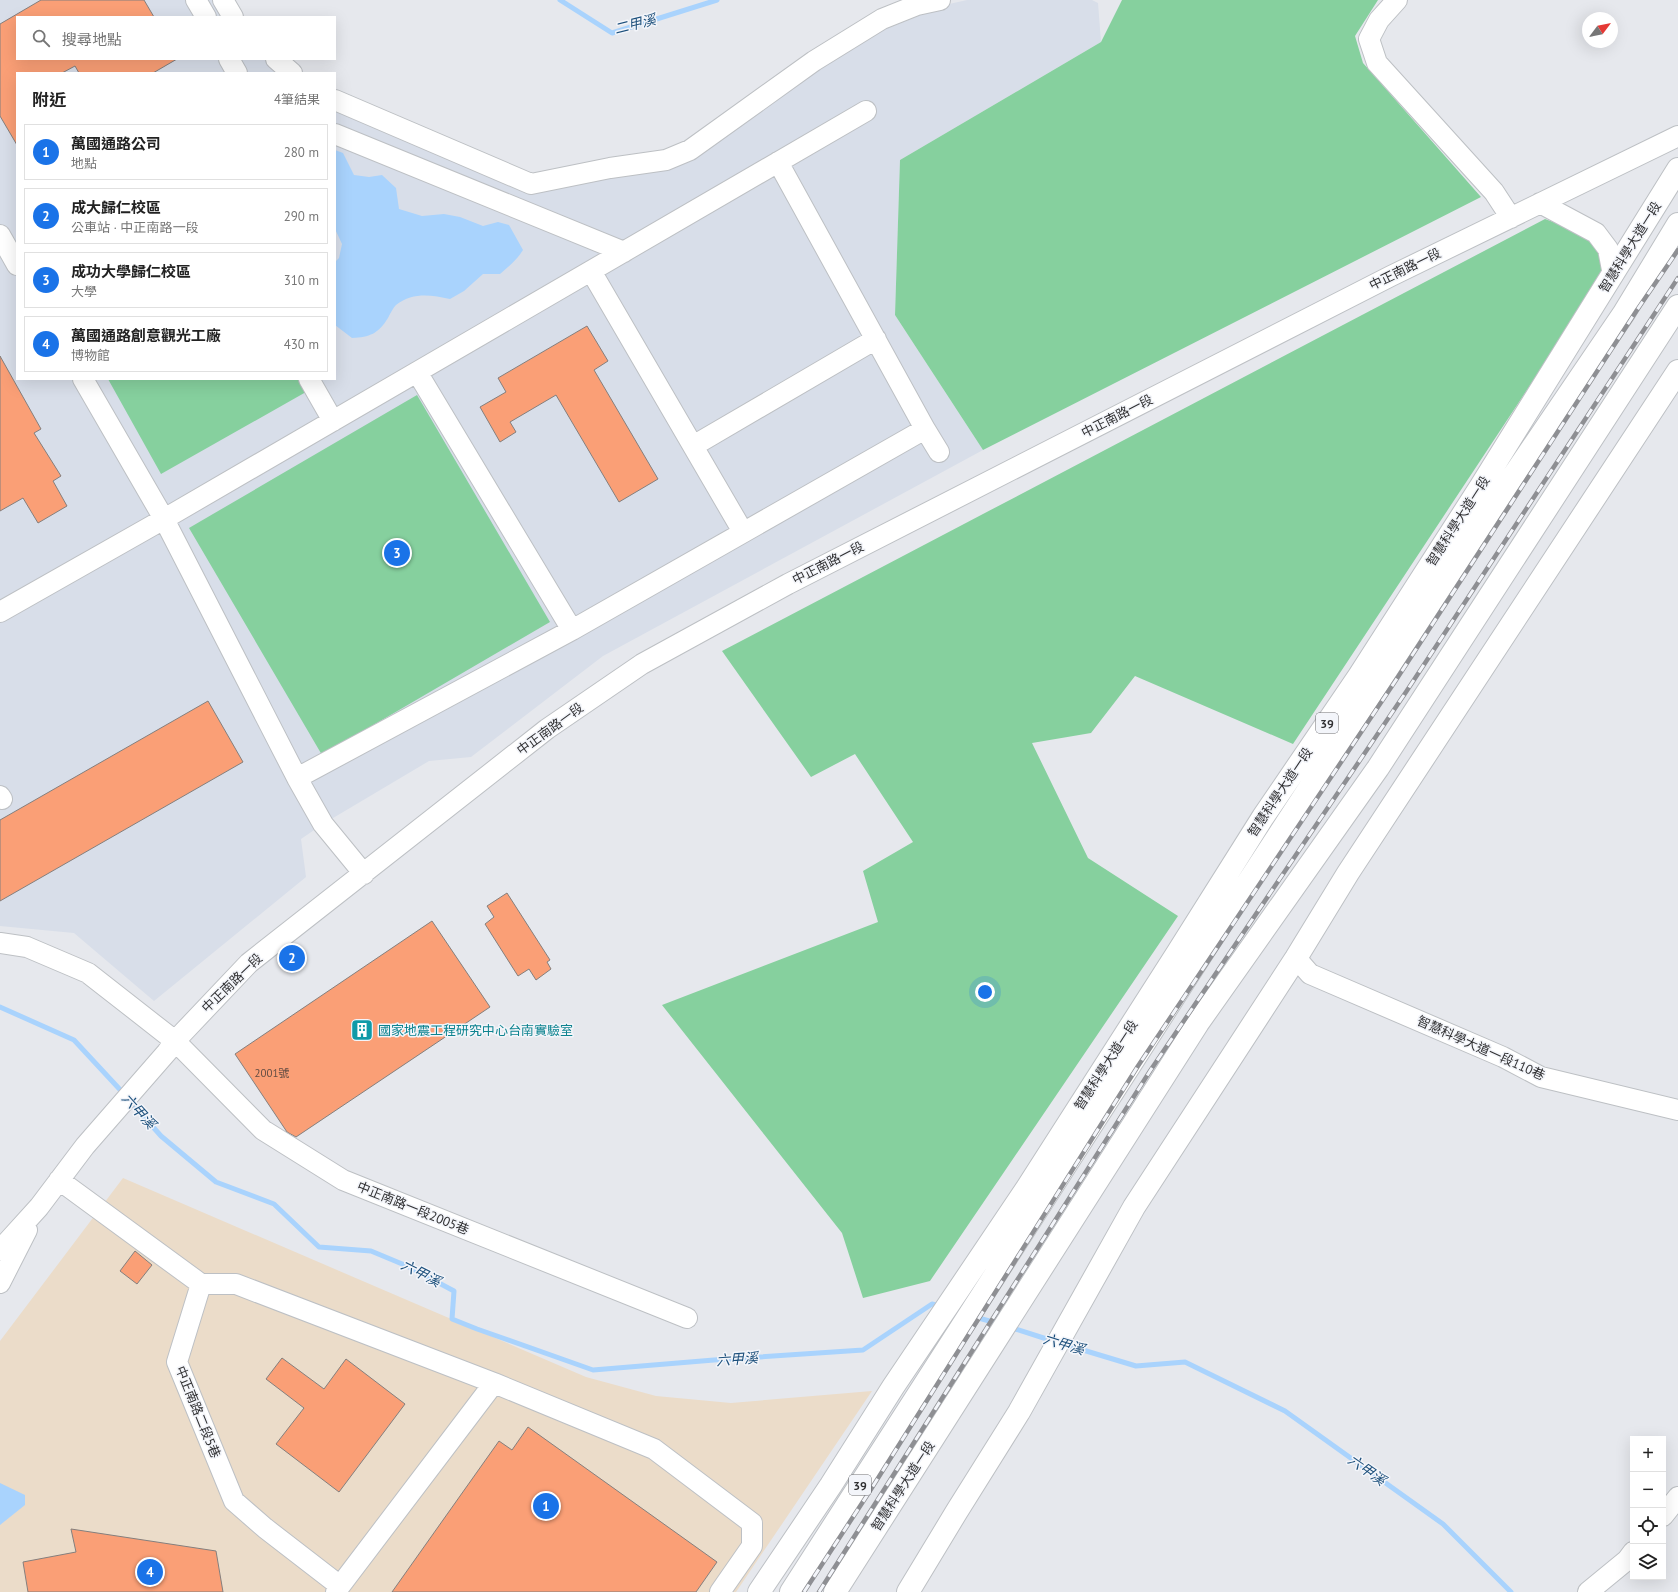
<!DOCTYPE html>
<html lang="zh-TW">
<meta charset="utf-8">
<style>
body{margin:0;font-family:"PT Sans","Noto Sans TC",sans-serif;background:#f2f2f2;color:#222}
.controls{position:absolute;right:12px;bottom:12px;display:grid;overflow:hidden;border-radius:0px;box-shadow:0 4px 16px #0002}
.controls button{width:36px;height:36px;display:grid;place-items:center;padding:0;border:0;border-bottom:1px solid #e0e0e0;background:#fff;color:#222;font:20px sans-serif}
.compass{position:absolute;left:1582px;top:12px;width:36px;height:36px;border-radius:50%;background:#fff;box-shadow:0 4px 16px #0002;rotate:58deg}
.you{position:absolute;left:985px;top:992px;width:14px;height:14px;margin:-10px;border:3px solid #fff;border-radius:50%;background:#1a73e8;box-shadow:0 0 0 6px #1a73e833}
.badge{display:grid;place-items:center;width:26px;height:26px;border-radius:50%;background:#1a73e8;color:#fff;font-size:13px;font-weight:700}
.pin{position:absolute;translate:-50% -50%;border:2px solid #fff;box-shadow:0 1px 4px #0006}
.list{margin:0;padding:0;list-style:none}
h2{display:flex;justify-content:space-between;align-items:center;height:52px;margin:0;padding:0 16px;font-size:17px}
h2 small{font-size:13px;font-weight:400;color:#767676}
.list li{display:grid;grid-template-columns:26px 1fr auto;gap:12px;align-items:center;box-sizing:border-box;height:56px;margin:0 8px 8px;padding:0 8px;border:1px solid #e0e0e0;border-radius:0px}
.list b{display:block;font-size:15px;white-space:nowrap}
.list p{margin:0;font-size:13px;white-space:nowrap;color:#767676}
.list em{font-size:13px;font-style:normal;color:#767676}
.icon{flex:none;width:22px;height:22px;fill:none;stroke:currentColor;stroke-width:2;stroke-linecap:round;stroke-linejoin:round}
.map{position:relative;flex:none;width:1678px;height:1592px;overflow:hidden}
.search{position:absolute;background:#fff;box-shadow:0 4px 16px #0002;left:16px;top:16px;width:320px;height:44px;display:flex;align-items:center;gap:10px;box-sizing:border-box;padding:0 14px;border-radius:0px;color:#767676;font-size:15px}
.panel{position:absolute;background:#fff;box-shadow:0 4px 16px #0002;left:16px;top:72px;width:320px;height:308px;border-radius:0px}
.map>svg:first-child{display:block}
.industrial{fill:#ebdcc9}
.built{fill:#d8dee9}
.green{fill:#86d09e}
.water{fill:#a9d3fd}
.lines{fill:none;stroke-linecap:round;stroke-linejoin:round}
.stream{stroke:#a9d3fd;stroke-width:5}
.building{fill:#fa9f76;stroke:#847f7d}
.minor-casing{stroke:#bdc0c4;stroke-width:22}
.major-casing{stroke:#bdc0c4;stroke-width:24}
.minor{stroke:#fff;stroke-width:20}
.major{stroke:#fff;stroke-width:22}
.rail-casing{stroke:#8e8f93;stroke-width:4.5}
.rail{stroke:#f3f5fa;stroke-width:3;stroke-dasharray:9;stroke-linecap:butt}
.labels{text-anchor:middle;dominant-baseline:central;stroke-width:3;stroke-linejoin:round;paint-order:stroke}
.number-label{font-size:11px;fill:#624c43}
.shield{fill:#f3f5fa;stroke:#6a6b6e;stroke-width:1}
.shield-label{font-size:12px;font-weight:bold;fill:#303032}
.street-label{font-size:13px;fill:#303032;stroke:#f3f5fa}
.culture-label{font-size:13px;fill:#0d838f;stroke:#f3f5fa;text-anchor:start}
.water-label{font-size:14px;font-style:italic;fill:#1d507c;stroke:#f3f5fa}
</style>
<div class="map">
<svg width="1678" height="1592" viewBox="0 0 1678 1592">
<rect width="100%" height="100%" fill="#e6e8ed"/>
<path class="industrial" d="M 123,1178 L 586,1377 L 656,1396 L 731,1403 L 872,1391 L 736,1592 L 0,1592 L 0,1341 Z"/>
<path class="built" d="M 0,0 L 216,0 L 226,17 L 17,17 L 17,59 L 268,59 L 283,73 L 17,73 L 17,379 L 335,379 L 335,105 L 536,191 L 656,168 L 871,33 L 918,11 L 967,0 L 1092,0 L 1098,3 L 1101,42 L 900,160 L 895,315 L 983,450 L 603,656 L 471,757 L 429,761 L 323,824 L 301,839 L 306,877 L 154,1001 L 74,933 L 0,926 Z"/>
<path class="green" d="M 1122,0 L 1378,0 L 1355,36 L 1363,63 L 1481,197 L 983,450 L 895,315 L 900,160 L 1101,42 Z
M 1545,219 L 1592,236 L 1599,248 L 1603,275 L 1293,744 L 1135,676 L 1091,733 L 1032,743 L 1088,858 L 1178,916 L 930,1281 L 863,1298 L 842,1233 L 662,1005 L 878,922 L 863,871 L 913,842 L 855,754 L 811,777 L 722,651 Z
M 108,379 L 298,379 L 306,392 L 161,474 Z
M 417,395 L 550,622 L 322,755 L 189,528 Z"/>
<path class="water" d="M 335,150 L 343,153 L 354,175 L 369,177 L 382,175 L 396,188 L 399,209 L 422,216 L 444,214 L 460,217 L 483,226 L 498,222 L 509,225 L 523,250 C 517,260 509,266 500,274 L 483,274 L 464,291 L 450,299 C 431,295 413,292 396,305 C 393,308 390,314 388,318 C 378,334 370,337 352,338 L 335,325 L 335,262 L 339,258 L 342,244 L 335,229 Z
M 0,1483 L 25,1495 L 25,1505 L 0,1525 Z"/>
<g class="lines">
<path class="stream" d="M 560,0 L 612,33 L 717,0
M 0,1007 L 74,1040 L 125,1095
M 130,1101 L 161,1136 L 216,1182 L 274,1204 L 319,1247 L 371,1251 L 407,1266 L 454,1291 L 452,1319 L 477,1329 L 593,1370 L 714,1360 L 863,1350 L 932,1304 L 940,1306
M 975,1317 L 1000,1324
M 1009,1327 L 1053,1341
M 1063,1344 L 1136,1366 L 1185,1362 L 1285,1411 L 1443,1524 L 1511,1592"/>
</g>
<path class="building" d="M 41,0 L 144,0 L 154,17 L 17,17 L 17,59 L 177,59 L 153,73 L 79,73 L 75,66 L 62,73 L 17,73 L 17,145 L 0,116 L 0,24 Z
M 587,326 L 608,361 L 594,370 L 658,479 L 619,502 L 556,395 L 510,422 L 516,432 L 500,442 L 480,407 L 506,392 L 498,378 Z
M 0,356 L 41,429 L 34,433 L 61,476 L 53,481 L 67,506 L 38,523 L 23,498 L 0,511 Z
M 208,701 L 243,762 L 0,901 L 0,820 Z
M 507,893 L 550,960 L 547,962 L 551,969 L 536,980 L 529,969 L 518,976 L 485,924 L 494,917 L 487,906 Z
M 432,921 L 490,1007 L 296,1137 L 287,1132 L 235,1054 Z
M 135,1251 L 152,1265 L 137,1284 L 120,1271 Z
M 282,1358 L 324,1389 L 346,1359 L 405,1404 L 339,1492 L 276,1444 L 304,1408 L 266,1379 Z
M 528,1427 L 717,1562 L 696,1592 L 392,1592 L 499,1441 L 512,1450 Z
M 71,1529 L 216,1551 L 223,1592 L 28,1592 L 23,1562 L 76,1552 Z"/>
<g class="lines">
<g class="minor-casing">
<path id="minor" d="M 196,0 L 206,17
M 223,0 L 233,17
M 1397,0 L 1379,20 L 1369,39 L 1377,63 L 1494,192 L 1511,218
M 229,59 L 237,73
M 276,59 L 292,73
M 335,100 L 531,184 L 610,168 L 666,160 L 690,150 L 814,61 L 882,19 L 917,5 L 940,0
M 335,134 L 624,252
M 1540,203 L 1596,233 L 1608,249 L 1613,275
M 0,235 L 17,265
M 591,271 L 743,532
M 417,372 L 572,630
M 83,379 L 164,519 L 297,778 L 323,824 L 364,874
M 309,379 L 333,421
M 925,429 L 939,452
M 693,446 L 876,339
M 0,612 L 164,519 L 866,111
M 297,778 L 572,630 L 925,429 L 778,162
M 0,796 L 2,799
M 0,943 L 27,947 L 88,973 L 175,1041 L 263,1130 L 343,1180 L 687,1318
M 1296,958 L 1310,974 L 1503,1057 L 1541,1077 L 1678,1110
M 59,1180 L 201,1284 L 177,1362 L 234,1501 L 265,1528 L 340,1586 L 336,1592
M 0,1250 L 39,1207 L 85,1146 L 167,1052 L 175,1041 L 249,963 L 547,729 L 642,664 L 788,584 L 1391,276 L 1678,136
M 0,1283 L 27,1230
M 201,1284 L 236,1284 L 494,1383
M 1663,1516 L 1678,1497
M 340,1586 L 494,1383 L 654,1449 L 752,1523 L 752,1546 L 720,1592
M 1588,1592 L 1627,1560 L 1633,1552"/>
</g>
<g class="major-casing">
<path id="major" d="M 759,1592 L 831,1485 L 893,1387 L 1027,1188 L 1178,952 L 1263,817 L 1359,676 L 1481,486 L 1678,169
M 791,1592 L 1226,916 L 1507,485 L 1624,313 L 1678,224
M 835,1592 L 1198,1023 L 1378,768 L 1678,306
M 908,1592 L 957,1511 L 1019,1412 L 1134,1207 L 1296,958 L 1348,873 L 1678,371"/>
</g>
<use href="#minor" class="minor"/>
<use href="#major" class="major"/>
<g class="rail-casing">
<path id="rail" d="M 804,1592 L 868,1494 L 1138,1066 L 1396,680 L 1637,310 L 1678,250
M 819,1592 L 1150,1071 L 1406,692 L 1678,278"/>
</g>
<use href="#rail" class="rail"/>
</g>
<defs>
<g id="building-square" transform="scale(1.15)"><rect x="-9" y="-9" width="18" height="18" rx="4" fill="#0f9aa8" stroke="#f3f5fa"/><path d="M-4-6H4V6H1V3H-1V6H-4ZM-2.5-4.3h1.7v1.8h-1.7ZM.8-4.3h1.7v1.8H.8ZM-2.5-1h1.7V.8h-1.7ZM.8-1h1.7V.8H.8Z" fill="#fff"/></g>
</defs>
<g fill-rule="evenodd">
<use href="#building-square" x="362" y="1030"/>
</g>
<g class="labels">
<g class="number-label">
<text x="272" y="1073">2001號</text>
</g>
<g class="shield">
<rect x="1316" y="713" width="22" height="20" rx="3"/>
<rect x="849" y="1475" width="22" height="20" rx="3"/>
</g>
<g class="shield-label">
<text x="1327" y="723">39</text>
<text x="860" y="1485">39</text>
</g>
<g class="street-label">
<text transform="translate(1630 247) rotate(-58)">智慧科學大道一段</text>
<text transform="translate(1405 269) rotate(-26)">中正南路一段</text>
<text transform="translate(1117 416) rotate(-27)">中正南路一段</text>
<text transform="translate(1458 521) rotate(-57)">智慧科學大道一段</text>
<text transform="translate(828 563) rotate(-27)">中正南路一段</text>
<text transform="translate(550 729) rotate(-36)">中正南路一段</text>
<text transform="translate(1280 792) rotate(-56)">智慧科學大道一段</text>
<text transform="translate(232 983) rotate(-44)">中正南路一段</text>
<text transform="translate(1481 1048) rotate(24)">智慧科學大道一段110巷</text>
<text transform="translate(1106 1065) rotate(-57)">智慧科學大道一段</text>
<text transform="translate(413 1208) rotate(22)">中正南路一段2005巷</text>
<text transform="translate(198 1412) rotate(68)">中正南路二段5巷</text>
<text transform="translate(903 1486) rotate(-57)">智慧科學大道一段</text>
</g>
<g class="culture-label">
<text x="378" y="1030">國家地震工程研究中心台南實驗室</text>
</g>
<g class="water-label">
<text transform="translate(635 24) rotate(-14)">二甲溪</text>
<text transform="translate(139 1111) rotate(48)">六甲溪</text>
<text transform="translate(421 1273) rotate(27)">六甲溪</text>
<text transform="translate(1064 1344) rotate(17)">六甲溪</text>
<text transform="translate(737 1359) rotate(-4)">六甲溪</text>
<text transform="translate(1367 1470) rotate(35)">六甲溪</text>
</g>
</g>
</svg>
<div class="controls">
<button>+</button>
<button>−</button>
<button><svg class="icon" aria-label="locate" viewBox="0 0 24 24"><circle cx="12" cy="12" r="6"/><path d="M12 2v4M12 18v4M2 12h4M18 12h4"/></svg></button>
<button><svg class="icon" aria-label="layers" viewBox="0 0 24 24"><path d="M12 4l9 5-9 5-9-5zM3 14l9 5 9-5"/></svg></button>
</div>
<svg class="compass" viewBox="-18 -18 36 36"><path d="M0-13l5 13h-10z" fill="#e53935"/><path d="M0 13l5-13h-10z" fill="#767676"/></svg>
<div class="you"></div>
<div class="pin badge" style="left:546px;top:1506px">1</div>
<div class="pin badge" style="left:292px;top:958px">2</div>
<div class="pin badge" style="left:397px;top:553px">3</div>
<div class="pin badge" style="left:150px;top:1572px">4</div>
<div class="search"><svg class="icon" aria-label="search" viewBox="0 0 24 24"><circle cx="10" cy="10" r="6"/><path d="M15 15l6 6"/></svg>搜尋地點</div>
<section class="panel">
<h2>附近<small>4筆結果</small></h2>
<ul class="list">
<li><span class="badge">1</span><div><b>萬國通路公司</b><p>地點</p></div><em>280 m</em></li>
<li><span class="badge">2</span><div><b>成大歸仁校區</b><p>公車站 · 中正南路一段</p></div><em>290 m</em></li>
<li><span class="badge">3</span><div><b>成功大學歸仁校區</b><p>大學</p></div><em>310 m</em></li>
<li><span class="badge">4</span><div><b>萬國通路創意觀光工廠</b><p>博物館</p></div><em>430 m</em></li>
</ul>
</section>
</div>
